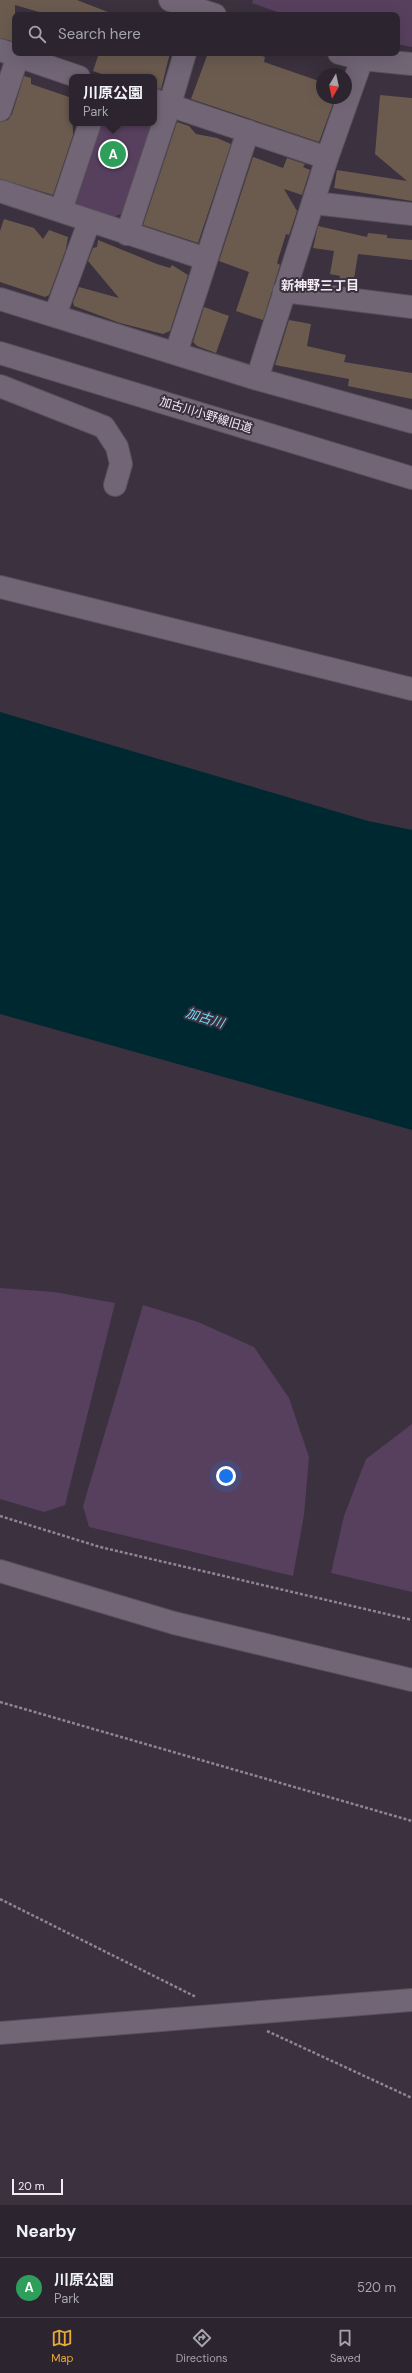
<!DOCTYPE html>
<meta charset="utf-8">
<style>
body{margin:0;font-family:"DM Sans","Noto Sans JP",sans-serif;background:#38313b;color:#f1f3f6}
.compass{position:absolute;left:316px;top:68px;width:36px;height:36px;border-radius:50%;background:#2c252f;box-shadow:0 4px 16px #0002;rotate:189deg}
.scale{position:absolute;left:12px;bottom:10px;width:51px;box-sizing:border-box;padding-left:4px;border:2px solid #f3ecf5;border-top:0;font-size:11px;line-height:14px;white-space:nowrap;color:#f3ecf5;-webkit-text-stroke:3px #3b313f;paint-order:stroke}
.you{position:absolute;left:226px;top:1476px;width:14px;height:14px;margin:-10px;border:3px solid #fff;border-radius:50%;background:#1a73e8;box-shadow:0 0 0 6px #1a73e833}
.badge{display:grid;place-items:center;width:26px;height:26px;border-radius:50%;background:#e9ab38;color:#fff;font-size:13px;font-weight:700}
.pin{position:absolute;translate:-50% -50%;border:2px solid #fff;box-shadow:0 1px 4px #0006}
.popup{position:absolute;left:69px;top:74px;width:88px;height:52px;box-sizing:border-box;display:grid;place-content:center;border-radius:8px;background:#2c252f;filter:drop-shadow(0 1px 3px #0005);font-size:13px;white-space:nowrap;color:#a6a5aa}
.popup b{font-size:15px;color:#f1f3f6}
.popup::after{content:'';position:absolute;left:50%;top:100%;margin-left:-8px;border:8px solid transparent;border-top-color:#2c252f}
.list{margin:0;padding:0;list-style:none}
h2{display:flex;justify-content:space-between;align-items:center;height:52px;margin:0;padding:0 16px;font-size:17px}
h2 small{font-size:13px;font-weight:400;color:#a6a5aa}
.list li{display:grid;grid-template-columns:26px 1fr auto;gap:12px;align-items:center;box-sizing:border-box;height:60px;padding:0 16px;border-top:1px solid #48424b}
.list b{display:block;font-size:15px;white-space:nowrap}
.list p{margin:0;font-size:13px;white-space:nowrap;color:#a6a5aa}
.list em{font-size:13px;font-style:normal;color:#a6a5aa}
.icon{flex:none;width:22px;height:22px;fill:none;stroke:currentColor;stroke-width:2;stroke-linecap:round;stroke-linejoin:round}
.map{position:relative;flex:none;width:412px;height:2205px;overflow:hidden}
.search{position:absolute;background:#2c252f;box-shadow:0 4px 16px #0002;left:12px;right:12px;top:12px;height:44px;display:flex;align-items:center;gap:10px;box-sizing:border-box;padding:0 14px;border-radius:8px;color:#a6a5aa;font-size:15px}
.sheet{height:112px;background:#2c252f}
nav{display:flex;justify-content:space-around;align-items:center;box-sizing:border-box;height:56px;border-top:1px solid #48424b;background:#2c252f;font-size:11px;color:#a6a5aa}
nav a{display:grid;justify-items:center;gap:2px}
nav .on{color:#e9ab38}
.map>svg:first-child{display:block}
.green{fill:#57405e}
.water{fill:#002831}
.building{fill:#6b5b4f}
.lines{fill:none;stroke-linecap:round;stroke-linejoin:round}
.minor-casing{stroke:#58505b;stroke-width:24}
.path{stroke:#8f8692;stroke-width:2.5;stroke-dasharray:3 2;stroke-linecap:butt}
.minor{stroke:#726676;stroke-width:22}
.labels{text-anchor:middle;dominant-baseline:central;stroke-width:4;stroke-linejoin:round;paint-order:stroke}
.street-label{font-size:12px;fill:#f3ecf5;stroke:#3b313f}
.neighbourhood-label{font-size:13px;font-weight:bold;fill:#f3ecf5;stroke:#3b313f}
.water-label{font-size:13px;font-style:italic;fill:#70dcf9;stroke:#3b313f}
</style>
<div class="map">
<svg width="412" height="2205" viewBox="0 0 412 2205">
<rect width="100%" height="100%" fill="#3b313f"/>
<path class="green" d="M 253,0 L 412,0 L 412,47 L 397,44 L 397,15 L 286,15 L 252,3 Z
M 154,107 L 157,113 L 123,213 L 111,218 L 80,211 L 69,194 L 93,123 L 154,123 Z
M 0,1288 L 54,1292 L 115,1303 L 65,1505 L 44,1512 L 0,1499 Z
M 143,1305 L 198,1322 L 254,1347 L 289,1398 L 309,1457 L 304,1515 L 293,1576 L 89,1527 L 83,1506 Z
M 412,1424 L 412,1592 L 331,1573 L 344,1516 L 366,1459 Z"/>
<path class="water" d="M 0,712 L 368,821 L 412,830 L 412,1130 L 0,1014 Z"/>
<path class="building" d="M 0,0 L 77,0 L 113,14 L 49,15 L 15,5 L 15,42 L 0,38 Z
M 99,53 L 170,53 L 161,89 L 154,88 L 154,77 L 110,77 L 93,71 Z
M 208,53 L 253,53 L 265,57 L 264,62 L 322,82 L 322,98 L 335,98 L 319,142 L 191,99 Z
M 24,76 L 31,78 L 31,84 L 72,98 L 73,135 L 53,195 L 0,179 L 0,122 L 8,120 L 12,114 Z
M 380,95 L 412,98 L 412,201 L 334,188 L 337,170 L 407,181 L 375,154 Z
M 177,122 L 189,126 L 196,134 L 217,138 L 231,144 L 198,243 L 143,225 Z
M 253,157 L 283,168 L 287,158 L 305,164 L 303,167 L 310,170 L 302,195 L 284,189 L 297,211 L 289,235 L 286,234 L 277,263 L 280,265 L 263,320 L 236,311 L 249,272 L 219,261 Z
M 4,219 L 34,228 L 43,239 L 49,230 L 68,237 L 66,249 L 49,295 L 45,297 L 0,282 L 0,231 Z
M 318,226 L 367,237 L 368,233 L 387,235 L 387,238 L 412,240 L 412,260 L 358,254 L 353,285 L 339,283 L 340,276 L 330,274 L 334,251 L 313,248 Z
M 98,240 L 157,264 L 170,268 L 172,265 L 188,275 L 170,331 L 163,334 L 120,323 L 74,306 L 73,302 L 79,287 L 119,298 L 88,261 L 93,248 L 97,247 Z
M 204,307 L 229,316 L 216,353 L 197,346 L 193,342 Z
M 289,320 L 311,324 L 307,346 L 346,355 L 344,362 L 412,373 L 412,399 L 348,386 L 349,379 L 275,365 Z"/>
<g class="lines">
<g class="minor-casing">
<path id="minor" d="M 170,0 L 215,15
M 0,50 L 79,77
M 339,53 L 362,59 L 412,64
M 154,100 L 327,158
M 0,110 L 18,56
M 0,191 L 206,259
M 314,203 L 412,214
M 61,210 L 90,123
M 127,234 L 170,104 L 185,53
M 284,291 L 412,307
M 0,299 L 257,379 L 412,422
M 55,315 L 89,222
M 0,353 L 412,478
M 176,353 L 248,131
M 257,379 L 327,158 L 362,59
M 0,386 L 104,427 L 117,447 L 121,464 L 115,485
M 0,587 L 412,689
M 0,1571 L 174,1623 L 412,1680
M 0,2033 L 412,2000"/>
</g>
<path class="path" d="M 0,1516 L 100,1547 L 412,1620
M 0,1702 L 412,1821
M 0,1899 L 196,1997
M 267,2031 L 412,2098"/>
<use href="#minor" class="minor"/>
</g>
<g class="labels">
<g class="street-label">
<text transform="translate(206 415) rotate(17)">加古川小野線旧道</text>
</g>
<g class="neighbourhood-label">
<text x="320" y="285">新神野三丁目</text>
</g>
<g class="water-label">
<text transform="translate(205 1018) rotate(17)">加古川</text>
</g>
</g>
</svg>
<svg class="compass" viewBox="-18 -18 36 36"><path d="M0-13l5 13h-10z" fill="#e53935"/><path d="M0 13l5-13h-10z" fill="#a6a5aa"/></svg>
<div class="scale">20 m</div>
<div class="you"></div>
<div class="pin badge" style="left:113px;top:154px;background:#2e9e5b">A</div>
<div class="popup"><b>川原公園</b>Park</div>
<div class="search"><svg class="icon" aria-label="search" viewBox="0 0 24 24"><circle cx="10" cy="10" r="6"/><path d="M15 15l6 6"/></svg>Search here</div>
</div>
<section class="sheet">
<h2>Nearby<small></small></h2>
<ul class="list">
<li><span class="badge" style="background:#2e9e5b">A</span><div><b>川原公園</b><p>Park</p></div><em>520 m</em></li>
</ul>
</section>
<nav>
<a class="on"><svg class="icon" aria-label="map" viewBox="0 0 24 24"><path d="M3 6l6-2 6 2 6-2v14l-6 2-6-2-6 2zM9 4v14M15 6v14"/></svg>Map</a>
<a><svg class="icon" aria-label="directions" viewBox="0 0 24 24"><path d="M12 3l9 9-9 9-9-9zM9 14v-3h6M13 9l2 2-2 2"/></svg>Directions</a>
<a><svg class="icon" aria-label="saved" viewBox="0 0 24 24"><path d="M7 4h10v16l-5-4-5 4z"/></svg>Saved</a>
</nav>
